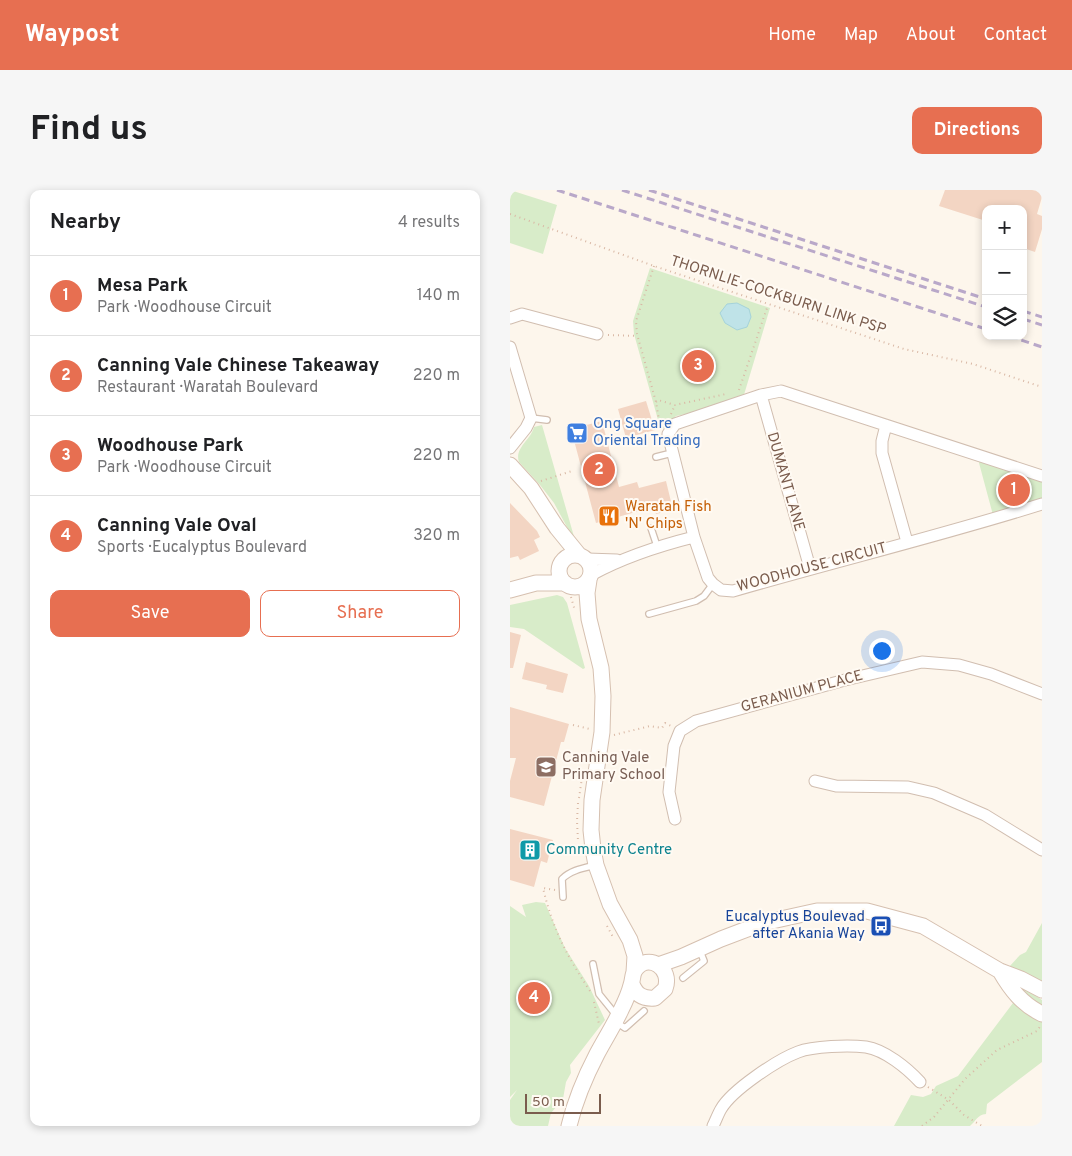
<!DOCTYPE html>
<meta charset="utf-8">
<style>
body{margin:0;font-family:Overpass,sans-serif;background:#f6f6f6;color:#202124}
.controls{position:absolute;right:15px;top:15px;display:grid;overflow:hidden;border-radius:10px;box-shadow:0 2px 8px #0003}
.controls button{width:45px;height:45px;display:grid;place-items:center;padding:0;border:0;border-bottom:1px solid #e0e0e0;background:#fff;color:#202124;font:25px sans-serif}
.scale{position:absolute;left:15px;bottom:12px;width:76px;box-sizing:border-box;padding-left:5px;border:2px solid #7a5c4d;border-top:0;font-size:14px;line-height:18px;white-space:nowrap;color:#7a5c4d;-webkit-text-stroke:4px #fffaf3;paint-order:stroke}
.you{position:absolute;left:371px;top:460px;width:18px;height:18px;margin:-12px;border:4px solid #fff;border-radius:50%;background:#1a73e8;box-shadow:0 0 0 8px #1a73e833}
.badge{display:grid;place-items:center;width:32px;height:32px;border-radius:50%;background:#e76f51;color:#fff;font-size:16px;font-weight:700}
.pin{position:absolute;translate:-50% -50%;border:2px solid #fff;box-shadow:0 1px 5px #0006}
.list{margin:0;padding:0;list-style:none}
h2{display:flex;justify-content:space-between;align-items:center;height:65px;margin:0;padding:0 20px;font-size:21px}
h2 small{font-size:16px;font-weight:400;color:#757577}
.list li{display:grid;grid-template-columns:32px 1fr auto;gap:15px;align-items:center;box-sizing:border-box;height:80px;padding:0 20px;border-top:1px solid #e0e0e0}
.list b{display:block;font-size:19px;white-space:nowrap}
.list p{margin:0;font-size:16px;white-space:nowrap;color:#757577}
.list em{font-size:16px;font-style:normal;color:#757577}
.actions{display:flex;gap:10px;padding:15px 20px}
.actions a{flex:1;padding:11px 0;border:1px solid #e76f51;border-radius:10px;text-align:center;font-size:18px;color:#e76f51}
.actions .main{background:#e76f51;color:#fff}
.icon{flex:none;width:28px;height:28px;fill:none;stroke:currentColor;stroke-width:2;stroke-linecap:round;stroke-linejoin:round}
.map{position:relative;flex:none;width:532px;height:936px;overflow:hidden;border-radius:10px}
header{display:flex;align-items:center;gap:30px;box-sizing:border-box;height:70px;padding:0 25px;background:#e76f51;color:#fff}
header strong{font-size:24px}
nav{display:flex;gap:28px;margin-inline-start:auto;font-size:18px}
.intro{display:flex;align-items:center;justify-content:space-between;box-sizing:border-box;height:120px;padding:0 30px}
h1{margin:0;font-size:35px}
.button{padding:12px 22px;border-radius:10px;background:#e76f51;color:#fff;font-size:18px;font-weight:700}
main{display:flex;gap:30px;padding:0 30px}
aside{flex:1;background:#fff;border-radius:10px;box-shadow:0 2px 8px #0003}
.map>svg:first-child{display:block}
.green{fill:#d8ecc9}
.water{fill:#bfe3e8;stroke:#a5d3da}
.building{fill:#f3d5c3}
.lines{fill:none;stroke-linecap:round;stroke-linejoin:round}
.lane-casing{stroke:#d1beb0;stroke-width:8}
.street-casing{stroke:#d1beb0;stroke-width:13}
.secondary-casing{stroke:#d6c0b0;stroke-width:17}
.path{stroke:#d9b8a5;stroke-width:2;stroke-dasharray:1 4;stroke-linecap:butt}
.lane{stroke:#fff;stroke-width:5.5}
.street{stroke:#fff;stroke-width:11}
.secondary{stroke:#fff;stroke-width:15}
.rail{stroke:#b9a8c9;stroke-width:3;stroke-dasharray:8 5;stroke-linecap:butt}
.labels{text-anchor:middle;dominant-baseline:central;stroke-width:4;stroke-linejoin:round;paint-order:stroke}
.street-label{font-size:15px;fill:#7a5c4d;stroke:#fffaf3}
.shop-label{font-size:15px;fill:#366cbe;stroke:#fffaf3;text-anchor:start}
.food-label{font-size:15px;fill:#c56008;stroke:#fffaf3;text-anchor:start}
.education-label{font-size:15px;fill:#785e54;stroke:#fffaf3;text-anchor:start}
.culture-label{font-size:15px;fill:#0d838f;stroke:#fffaf3;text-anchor:start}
.transit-label{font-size:15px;fill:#164399;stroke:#fffaf3;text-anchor:end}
</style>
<header>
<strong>Waypost</strong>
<nav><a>Home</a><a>Map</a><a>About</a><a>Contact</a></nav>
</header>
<div class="intro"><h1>Find us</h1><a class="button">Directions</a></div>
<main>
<aside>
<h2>Nearby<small>4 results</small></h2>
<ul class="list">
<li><span class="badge">1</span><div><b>Mesa Park</b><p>Park · Woodhouse Circuit</p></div><em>140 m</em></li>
<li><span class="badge">2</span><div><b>Canning Vale Chinese Takeaway</b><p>Restaurant · Waratah Boulevard</p></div><em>220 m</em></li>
<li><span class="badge">3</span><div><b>Woodhouse Park</b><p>Park · Woodhouse Circuit</p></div><em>220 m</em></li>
<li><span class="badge">4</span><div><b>Canning Vale Oval</b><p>Sports · Eucalyptus Boulevard</p></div><em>320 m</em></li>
</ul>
<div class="actions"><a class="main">Save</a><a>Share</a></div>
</aside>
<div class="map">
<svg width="532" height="936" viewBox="0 0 532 936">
<rect width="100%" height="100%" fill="#fdf6ec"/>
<path class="green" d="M 0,0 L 47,15 L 33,64 L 0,53 Z
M 140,78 L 260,118 L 233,208 L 199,219 L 166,226 L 153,239 L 150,237 L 124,144 L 123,131 Z
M 32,235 L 65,350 L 64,350 L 44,313 L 30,295 L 9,272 C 4,258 21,250 24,237 Z
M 471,269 L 532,289 L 532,311 L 483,325 L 469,273 Z
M 47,405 L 53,407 L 57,413 L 75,478 L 73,479 L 14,439 L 0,437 L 0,415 Z
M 26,712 L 35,713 L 55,758 L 79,796 L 95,830 L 60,875 L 61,883 L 56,892 L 53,909 L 41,923 L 38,936 L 0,936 L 0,910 L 7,900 L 0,907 L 0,716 L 16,727 L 12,715 Z
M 532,733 L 532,804 L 498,778 L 510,765 L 516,762 Z
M 504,791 L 532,810 L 532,872 L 477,914 L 476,924 C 467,925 466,931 460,936 L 384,936 L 401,905 L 413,907 L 421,904 L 426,896 L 448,886 L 503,813 Z"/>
<path class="water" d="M 227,113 L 239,119 L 241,127 L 237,137 L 227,140 L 215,133 L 210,123 L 217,114 Z"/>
<path class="building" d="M 435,0 L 532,0 L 532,7 L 527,24 L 532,26 L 532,39 L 525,62 L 513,58 L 513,19 L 476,19 L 476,31 L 429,16 Z
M 136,211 L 145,240 L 116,248 L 108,219 Z
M 92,231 L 109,297 L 127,292 L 129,298 L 156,291 L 163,320 L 146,324 L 144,317 L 86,333 L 61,239 Z
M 0,313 L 27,341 L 30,347 L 24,350 L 29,361 L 10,370 L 8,366 L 0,368 Z
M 0,442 L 11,445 L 3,478 L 0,478 Z
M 16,472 L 58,484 L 53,503 L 36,499 L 37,495 L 12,489 Z
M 0,517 L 59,534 L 54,552 L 51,552 L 34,616 L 0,607 L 0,591 L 6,568 L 0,568 Z
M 0,639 L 43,650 L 37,673 L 31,671 L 24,697 L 0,690 Z"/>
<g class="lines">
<g class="lane-casing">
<path id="lane" d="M 21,228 L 37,230
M 146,267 L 162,263
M 141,338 L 147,356
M 139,424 L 186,411 L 194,406 L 203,394
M 53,707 L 52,689 C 61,680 74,678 86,675
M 83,774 L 89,804 L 106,825
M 173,788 L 194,771 L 190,761
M 106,832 L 115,838 L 134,821"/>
</g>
<g class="street-casing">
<path id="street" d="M 0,128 L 12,124 L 87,144
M 0,157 L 21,228 L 16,238 L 0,258
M 251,205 L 300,378
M 376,235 L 372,251 L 372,263 L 397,352
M 532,286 L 271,201 L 251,205 L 165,234 L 158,244 L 184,347 L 198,388 L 203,394 L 211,400 L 223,401 C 326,371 430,346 532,314
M 77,369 L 107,370
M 81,385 C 114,367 148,356 184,347
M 305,591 L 326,596 L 398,597 L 424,603 L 475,625 L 532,660
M 165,629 L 159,602 L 164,556 L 170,541 L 186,531 L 335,490 L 412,472 L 449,475 L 481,484 L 532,504
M 203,936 C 206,930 208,924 211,919 C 222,900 267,870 288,862 C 303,856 339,855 356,857 C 375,860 397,878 410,892"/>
</g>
<g class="secondary-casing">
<path id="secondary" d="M 0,275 L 21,298 L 47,338 L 69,365
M49 381a16 16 0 1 1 32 0a16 16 0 1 1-32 0Z
M 79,390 L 77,403 L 79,429 L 91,478 L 93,506 L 92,542 L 82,610 L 81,640 L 83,659 L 86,675 L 100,714 L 120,750 L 125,766 L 124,782
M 0,400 L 26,393 L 55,393
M 148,775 L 171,767 L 211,749 L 253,733 L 307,721 L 357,721 L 413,736 L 490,781 L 511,789 L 532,800
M 490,781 C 501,800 512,814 532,824
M 59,936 C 65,911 75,887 87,864 C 95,849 104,835 111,820 C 115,812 119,803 121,795 C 123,790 122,785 125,780 C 138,762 163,778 155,799 L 145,808 C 133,809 126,805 122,794"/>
</g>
<path class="path" d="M 0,24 L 144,76 L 394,159 L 463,174 L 532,197
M 144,76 L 126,131 L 127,144 L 146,212 L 150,236
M 98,145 L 128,146
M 229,200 L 258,115
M 146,212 L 148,210 L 165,215 L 216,204
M 161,224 L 165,215
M 31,291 L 62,281
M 61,407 L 65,421
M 63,535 L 80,539
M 104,545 L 140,536 L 152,538 L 155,533 L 161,536
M 69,608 L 73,581
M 68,613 L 67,631 L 68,651
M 45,700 L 33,698 C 43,740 57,766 80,801
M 97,736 L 103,747
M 84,812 L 89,834
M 418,897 L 439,910 L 454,925 L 472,936
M 412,936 L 424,927 L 455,889 L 487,860 L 527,841 L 531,835"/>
<use href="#lane" class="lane"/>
<use href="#street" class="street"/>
<use href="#secondary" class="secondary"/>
<path class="rail" d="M 47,0 L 476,139
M 112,0 L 476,117
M 139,0 L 476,109
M 513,121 L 532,127
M 513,129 L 532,135
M 499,146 L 532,157"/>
</g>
<defs>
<g id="supermarket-square" transform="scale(1.125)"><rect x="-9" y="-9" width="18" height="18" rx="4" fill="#3f7fe0" stroke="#fffaf3"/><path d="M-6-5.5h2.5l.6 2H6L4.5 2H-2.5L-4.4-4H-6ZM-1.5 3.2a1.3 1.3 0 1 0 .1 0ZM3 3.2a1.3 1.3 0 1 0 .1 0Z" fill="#fff"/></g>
<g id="restaurant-square" transform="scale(1.125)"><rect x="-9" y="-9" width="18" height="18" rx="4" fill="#e8710a" stroke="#fffaf3"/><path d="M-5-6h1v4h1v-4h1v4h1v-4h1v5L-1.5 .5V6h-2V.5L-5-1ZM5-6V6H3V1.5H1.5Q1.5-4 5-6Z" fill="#fff"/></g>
<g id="school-square" transform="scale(1.125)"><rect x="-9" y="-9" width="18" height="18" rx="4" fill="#8d6e63" stroke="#fffaf3"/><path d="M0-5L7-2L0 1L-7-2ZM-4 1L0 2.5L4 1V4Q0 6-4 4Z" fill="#fff"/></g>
<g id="building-square" transform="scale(1.125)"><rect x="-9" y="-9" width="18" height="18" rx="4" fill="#0f9aa8" stroke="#fffaf3"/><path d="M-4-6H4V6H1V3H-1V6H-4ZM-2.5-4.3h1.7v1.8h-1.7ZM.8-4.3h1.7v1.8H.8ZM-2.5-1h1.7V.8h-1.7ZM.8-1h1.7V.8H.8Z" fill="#fff"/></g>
<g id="bus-square" transform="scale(1.125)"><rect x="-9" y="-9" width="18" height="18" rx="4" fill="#1a4fb4" stroke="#fffaf3"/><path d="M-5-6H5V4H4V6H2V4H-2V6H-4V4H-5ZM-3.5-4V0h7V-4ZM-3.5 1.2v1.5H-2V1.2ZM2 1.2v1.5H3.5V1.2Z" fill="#fff"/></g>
</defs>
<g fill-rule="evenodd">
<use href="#supermarket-square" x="67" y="243"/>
<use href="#restaurant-square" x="99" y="326"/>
<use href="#school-square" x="36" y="577"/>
<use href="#building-square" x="20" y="660"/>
<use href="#bus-square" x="371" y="736"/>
</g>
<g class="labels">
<g class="street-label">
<text transform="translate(268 106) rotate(18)">THORNLIE-COCKBURN LINK PSP</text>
<text transform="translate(275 292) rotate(74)">DUMANT LANE</text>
<text transform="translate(302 378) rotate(-15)">WOODHOUSE CIRCUIT</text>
<text transform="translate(292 502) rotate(-15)">GERANIUM PLACE</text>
</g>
<g class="shop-label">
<text x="83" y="234">Ong Square<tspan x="83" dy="17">Oriental Trading</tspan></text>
</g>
<g class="food-label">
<text x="115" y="317">Waratah Fish<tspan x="115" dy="17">'N' Chips</tspan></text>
</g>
<g class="education-label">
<text x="52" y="568">Canning Vale<tspan x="52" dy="17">Primary School</tspan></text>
</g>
<g class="culture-label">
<text x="36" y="660">Community Centre</text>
</g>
<g class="transit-label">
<text x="355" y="727">Eucalyptus Boulevad<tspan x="355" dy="17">after Akania Way</tspan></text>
</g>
</g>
</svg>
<div class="controls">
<button>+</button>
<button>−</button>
<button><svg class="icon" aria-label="layers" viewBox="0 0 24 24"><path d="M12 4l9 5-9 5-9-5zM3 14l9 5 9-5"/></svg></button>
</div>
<div class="scale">50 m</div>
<div class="you"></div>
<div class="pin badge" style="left:504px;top:300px">1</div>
<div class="pin badge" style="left:89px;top:280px">2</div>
<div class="pin badge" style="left:188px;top:176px">3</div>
<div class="pin badge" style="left:24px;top:808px">4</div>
</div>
</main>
